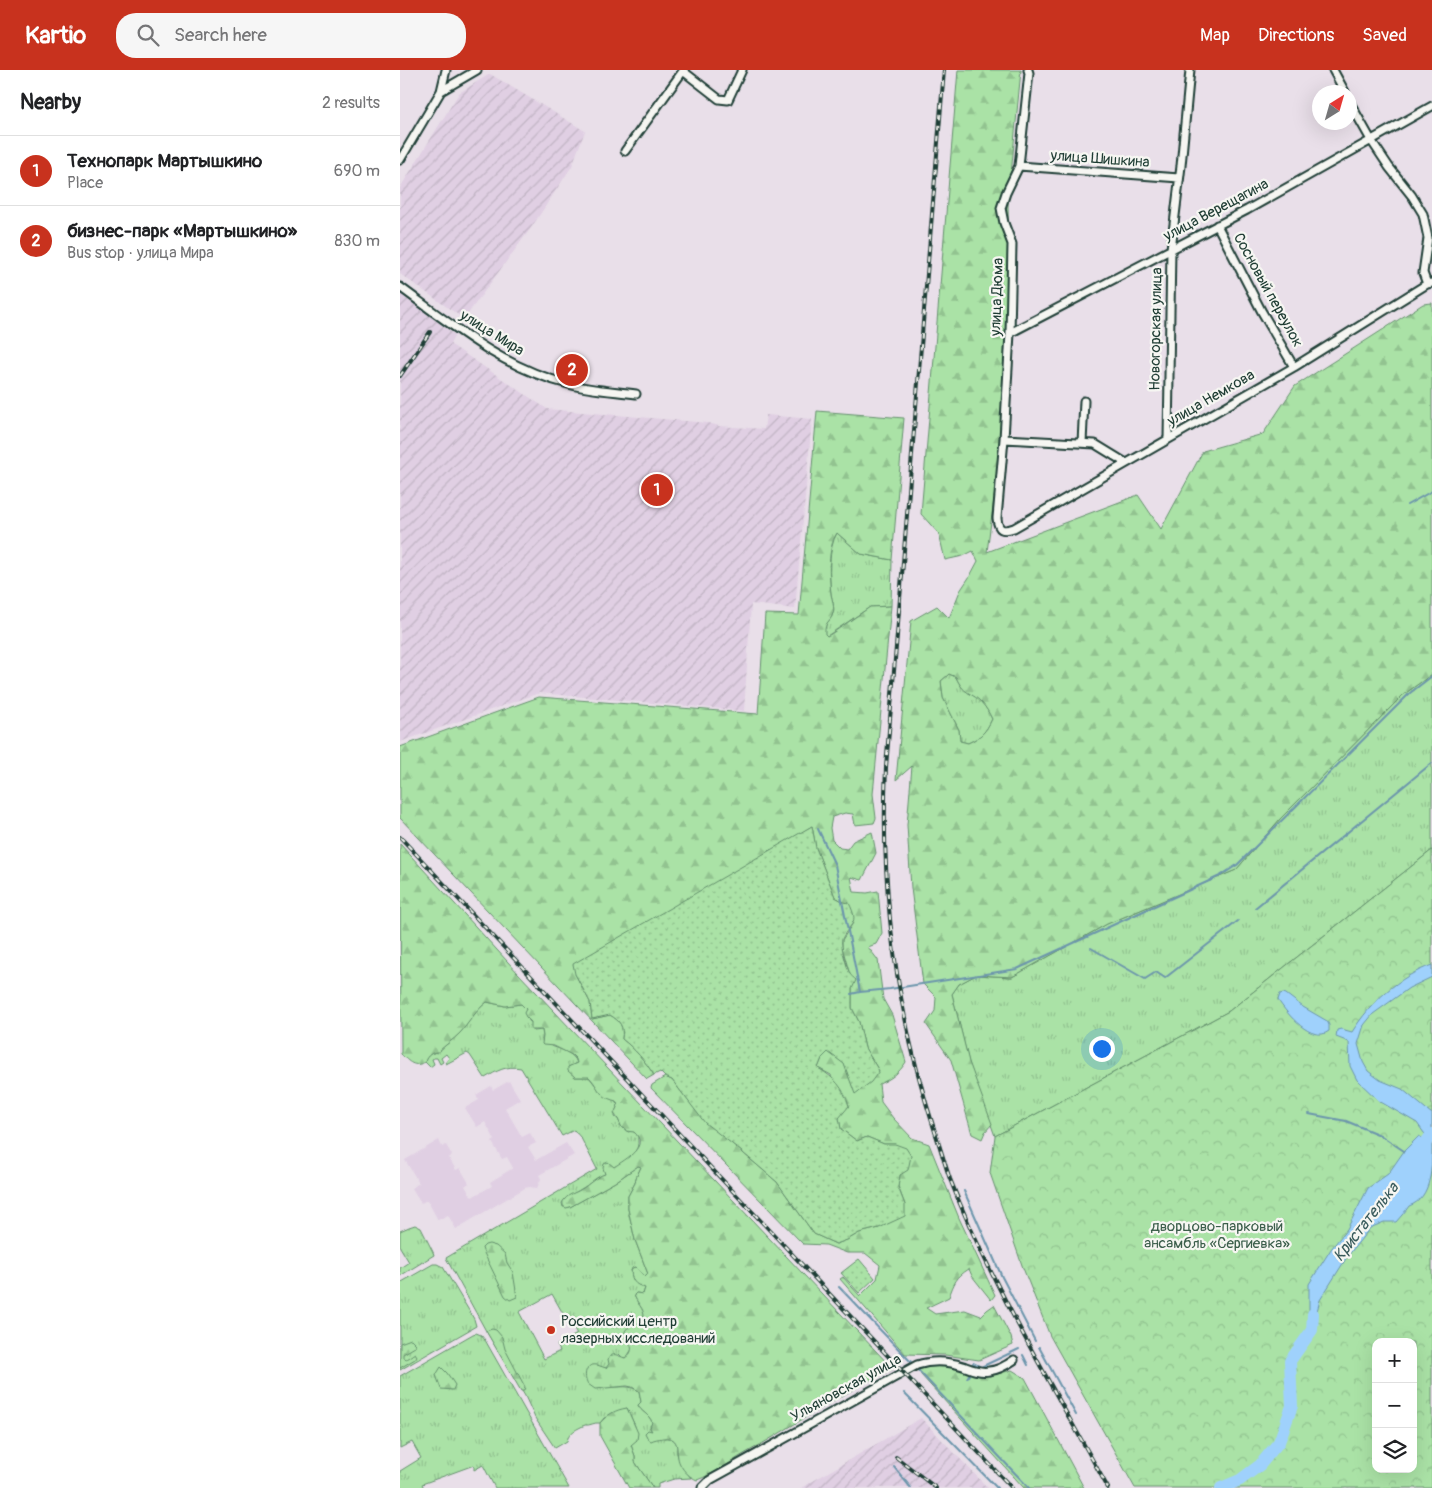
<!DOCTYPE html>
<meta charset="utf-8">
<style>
body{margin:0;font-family:Pangolin,sans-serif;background:#f6f6f6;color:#202124}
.controls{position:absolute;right:15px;bottom:15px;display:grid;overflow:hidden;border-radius:10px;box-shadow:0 5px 20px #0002}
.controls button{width:45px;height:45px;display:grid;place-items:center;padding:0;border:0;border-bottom:1px solid #e0e0e0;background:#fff;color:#202124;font:25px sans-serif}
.compass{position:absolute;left:912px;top:15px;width:45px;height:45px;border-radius:50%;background:#fff;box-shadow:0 5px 20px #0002;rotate:37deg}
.you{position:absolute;left:701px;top:978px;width:18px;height:18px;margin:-12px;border:4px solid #fff;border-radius:50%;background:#1a73e8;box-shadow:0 0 0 8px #1a73e833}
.badge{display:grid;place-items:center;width:32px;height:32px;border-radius:50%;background:#c8321e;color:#fff;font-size:16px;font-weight:700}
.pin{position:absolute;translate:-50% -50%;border:2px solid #fff;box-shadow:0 1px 5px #0006}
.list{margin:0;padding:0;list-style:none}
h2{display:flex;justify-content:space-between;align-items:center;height:65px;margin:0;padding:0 20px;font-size:21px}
h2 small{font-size:16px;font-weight:400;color:#757577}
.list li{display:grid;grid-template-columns:32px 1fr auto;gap:15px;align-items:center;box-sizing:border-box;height:70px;padding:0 20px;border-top:1px solid #e0e0e0}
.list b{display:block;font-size:19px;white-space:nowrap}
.list p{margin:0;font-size:16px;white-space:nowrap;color:#757577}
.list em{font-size:16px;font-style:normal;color:#757577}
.icon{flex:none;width:28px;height:28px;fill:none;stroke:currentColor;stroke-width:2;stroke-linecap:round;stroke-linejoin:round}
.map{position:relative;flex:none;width:1032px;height:1418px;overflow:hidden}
header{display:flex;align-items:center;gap:30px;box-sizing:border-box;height:70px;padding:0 25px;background:#c8321e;color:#fff}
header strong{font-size:24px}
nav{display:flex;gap:28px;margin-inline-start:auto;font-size:18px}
.search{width:350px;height:45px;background:#f6f6f6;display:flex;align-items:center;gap:12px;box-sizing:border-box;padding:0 18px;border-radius:20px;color:#757577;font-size:19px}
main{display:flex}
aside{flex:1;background:#fff}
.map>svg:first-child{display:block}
.built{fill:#e0cfe3}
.industrial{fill:url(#industrial-furrows)}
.grass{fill:url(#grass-tufts);stroke:#64906d;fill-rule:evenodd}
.forest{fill:url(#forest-firs);stroke:#64906d;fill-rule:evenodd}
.park{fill:url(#park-crowns);stroke:#64906d;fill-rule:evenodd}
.garden{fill:url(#garden-dots);stroke:#64906d}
.water{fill:#9fd1fc;stroke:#6c96ac}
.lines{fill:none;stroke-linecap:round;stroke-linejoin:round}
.stream{stroke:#6c96ac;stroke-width:2}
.river{stroke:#9fd1fc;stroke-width:12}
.street-casing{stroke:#1f3d34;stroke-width:11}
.street{stroke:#f6f6f2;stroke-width:7}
.rail-casing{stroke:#1f3d34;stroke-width:4}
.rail{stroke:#f6f6f2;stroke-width:2;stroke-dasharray:5.5;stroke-linecap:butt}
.poi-dot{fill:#c8321e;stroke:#f6f6f2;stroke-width:2}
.labels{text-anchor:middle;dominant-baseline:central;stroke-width:4.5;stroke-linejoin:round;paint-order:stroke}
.street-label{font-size:15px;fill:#1f3d34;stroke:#f6f6f2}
.park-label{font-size:15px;fill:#3b5e4b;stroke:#f6f6f2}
.poi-label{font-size:15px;fill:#1f3d34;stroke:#f6f6f2;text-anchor:start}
.water-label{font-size:16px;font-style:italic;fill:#395b5c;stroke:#f6f6f2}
</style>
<header>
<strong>Kartio</strong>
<div class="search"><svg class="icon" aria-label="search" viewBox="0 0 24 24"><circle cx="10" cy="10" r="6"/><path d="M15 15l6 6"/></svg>Search here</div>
<nav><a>Map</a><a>Directions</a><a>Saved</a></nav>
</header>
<main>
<aside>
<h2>Nearby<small>2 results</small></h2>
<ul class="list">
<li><span class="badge">1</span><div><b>Технопарк Мартышкино</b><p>Place</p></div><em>690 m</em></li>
<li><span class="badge">2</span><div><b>бизнес-парк «Мартышкино»</b><p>Bus stop · улица Мира</p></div><em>830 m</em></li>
</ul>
</aside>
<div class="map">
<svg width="1032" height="1418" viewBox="0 0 1032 1418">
<defs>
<pattern id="industrial-furrows" width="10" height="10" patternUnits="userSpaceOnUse" patternTransform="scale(1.25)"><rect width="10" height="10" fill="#e0cfe3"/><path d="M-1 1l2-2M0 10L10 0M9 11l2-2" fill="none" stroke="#c0b3c3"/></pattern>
<pattern id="grass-tufts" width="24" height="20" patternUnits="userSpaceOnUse" patternTransform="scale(1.25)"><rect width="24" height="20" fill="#aae2a6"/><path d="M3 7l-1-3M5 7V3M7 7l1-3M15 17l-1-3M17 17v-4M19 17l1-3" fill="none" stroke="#92c390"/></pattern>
<pattern id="forest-firs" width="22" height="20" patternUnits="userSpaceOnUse" patternTransform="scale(1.25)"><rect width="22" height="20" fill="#aae2a6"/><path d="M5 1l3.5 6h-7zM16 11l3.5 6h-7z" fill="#92c390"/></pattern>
<pattern id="park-crowns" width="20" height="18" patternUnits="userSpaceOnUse" patternTransform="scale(1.25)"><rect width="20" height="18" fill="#aae2a6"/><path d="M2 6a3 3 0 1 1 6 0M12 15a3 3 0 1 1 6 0" fill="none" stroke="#92c390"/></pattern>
<pattern id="garden-dots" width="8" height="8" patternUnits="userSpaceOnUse" patternTransform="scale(1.25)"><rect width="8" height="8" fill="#aae2a6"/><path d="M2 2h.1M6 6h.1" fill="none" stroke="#92c390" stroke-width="1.8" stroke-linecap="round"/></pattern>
</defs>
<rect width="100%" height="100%" fill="#e9dfe9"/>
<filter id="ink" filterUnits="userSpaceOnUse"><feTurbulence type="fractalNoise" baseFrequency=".02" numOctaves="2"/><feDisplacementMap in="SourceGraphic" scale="10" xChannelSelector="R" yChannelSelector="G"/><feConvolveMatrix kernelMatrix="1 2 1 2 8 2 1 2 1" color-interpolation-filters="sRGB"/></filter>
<g filter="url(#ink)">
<path class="built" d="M 109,1011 L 120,1029 L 105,1038 L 122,1067 L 130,1063 L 136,1073 L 128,1077 L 136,1090 L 166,1073 L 174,1085 L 139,1105 L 141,1109 L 137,1118 L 129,1117 L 125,1118 L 56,1159 L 48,1145 L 38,1150 L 27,1130 L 21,1133 L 12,1118 L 19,1113 L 5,1090 L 39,1070 L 42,1077 L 46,1075 L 52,1085 L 49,1088 L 56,1100 L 60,1098 L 69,1113 L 65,1116 L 72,1127 L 92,1116 L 90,1112 L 113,1098 L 107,1087 L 102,1089 L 92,1072 L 95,1070 L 85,1052 L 77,1057 L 65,1038 L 79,1030 L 76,1025 L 91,1016 L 93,1020 Z"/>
<path class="industrial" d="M 90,4 L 185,61 L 172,96 L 131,158 L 64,249 L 0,204 L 0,118 L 59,23 Z
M 0,224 L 55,265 L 50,274 L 147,339 L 308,353 L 319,356 L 364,359 L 366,345 L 412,349 L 395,539 L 351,534 L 344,641 L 139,623 L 0,672 Z
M 521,1348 L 588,1418 L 401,1418 Z"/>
<path class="grass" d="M 437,463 L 461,484 L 492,490 L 491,536 L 470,537 L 427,566 L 424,564 C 424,551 431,552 433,543 C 435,539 432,529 431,524 C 429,506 428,478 437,463 Z
M 549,604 L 556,607 C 564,625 570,621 581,632 C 586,637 589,643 592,649 C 586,662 581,667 568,673 L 560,671 L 559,660 L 543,628 L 541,611 Z
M 1032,604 L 1032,780 L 829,941 L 595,1066 L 569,993 L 552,924 L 559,914 L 576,905 L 612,907 L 707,854 L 836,800 L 880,749 L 1003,625 Z
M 87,932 L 105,936 L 121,934 C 127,937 127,944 129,951 L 131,952 L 134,961 L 142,960 L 143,966 L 142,970 C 144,971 146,974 149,975 C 158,979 174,982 177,993 L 168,997 L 175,1007 L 189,1007 L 203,1025 L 216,1031 L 218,1035 L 216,1040 L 215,1047 L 218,1049 L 222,1058 L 225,1059 L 228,1062 L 232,1061 C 237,1064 238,1065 238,1071 C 240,1085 217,1096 205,1101 L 205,1104 C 196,1107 190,1114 181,1119 C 174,1124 167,1125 162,1133 L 163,1137 L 170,1137 L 215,1112 L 238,1096 L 241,1097 L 236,1108 L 235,1113 L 228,1126 L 228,1139 L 235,1170 L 248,1204 L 245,1207 L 238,1199 L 234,1197 L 231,1200 L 234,1211 L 245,1218 L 243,1224 L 236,1223 L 234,1225 C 238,1236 248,1241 242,1252 L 229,1256 L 232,1279 L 227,1287 L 223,1288 L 219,1284 L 206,1298 L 193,1296 L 186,1301 L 208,1317 C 221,1318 228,1314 239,1321 L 241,1332 L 238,1335 C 241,1342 249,1344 252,1352 L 250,1358 L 252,1361 L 250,1361 L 246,1365 L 248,1367 C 256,1369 265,1366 272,1369 C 278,1372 277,1378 277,1383 C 278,1391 286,1402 291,1408 L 274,1409 L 258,1414 L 258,1418 L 253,1418 L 235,1392 L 235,1386 L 231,1375 L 235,1356 L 227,1338 L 204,1348 L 200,1353 C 194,1352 190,1356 185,1355 C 177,1359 169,1362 167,1371 L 155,1378 L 135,1348 L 125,1326 L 86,1261 L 46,1188 L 197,1099 L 181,1068 L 174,1060 L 162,1066 L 121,998 C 106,995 97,1001 85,1008 L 70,985 L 67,983 L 46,994 L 45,993 L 49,988 L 46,984 L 41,988 L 43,992 L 40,994 L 37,988 L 34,988 L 32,989 L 34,994 L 30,997 L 25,992 C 26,985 33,982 38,982 C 45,975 53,970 60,963 C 69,952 76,940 87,932 ZM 152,1224 L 170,1256 L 172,1255 L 177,1264 L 157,1275 L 160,1281 L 144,1289 L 119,1242 Z
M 15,1155 L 21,1158 L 33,1182 L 34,1185 L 0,1206 L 0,1198 L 9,1192 L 0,1177 L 0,1161 L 9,1157 Z
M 33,1194 L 37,1194 L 43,1197 L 74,1249 L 76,1256 L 0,1300 L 0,1213 Z
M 76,1263 L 81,1265 L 85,1270 L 169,1418 L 95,1418 L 83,1395 L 74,1400 L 74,1395 L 22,1414 L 24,1418 L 0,1418 L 0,1401 L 21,1388 L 12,1372 L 0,1378 L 0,1306 L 73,1264 Z"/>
<path class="forest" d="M 558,0 L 621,0 L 608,136 L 611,298 L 587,482 L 738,425 L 761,459 L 803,381 L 863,364 L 895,316 L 1023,234 L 1032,233 L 1032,604 L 1003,625 L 880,749 L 836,800 L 707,854 L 612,907 L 576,905 L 559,914 L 552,924 L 569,992 L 592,1054 L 585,1062 L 582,1069 L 572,1064 L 551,990 L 526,954 L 535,941 L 536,927 L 523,914 L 511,818 L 507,755 L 512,696 L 496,710 L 511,551 L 537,536 L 549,548 L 560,521 L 570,506 L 578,491 L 573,481 L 563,486 L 545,490 L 539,464 L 521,444 ZM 549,604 L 556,607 C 564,625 570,621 581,632 C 586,637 589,643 592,649 C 586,662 581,667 568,673 L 560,671 L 559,660 L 543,628 L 541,611 Z
M 417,341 L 504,348 L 492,490 L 461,484 L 437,463 C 427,478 429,506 431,524 C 432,529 435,539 433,543 C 431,552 424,551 425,564 L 427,566 L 431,564 L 470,537 L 491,536 L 473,724 L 476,748 L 474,753 L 455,755 L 453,744 L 445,743 L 432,747 L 430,758 L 432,770 L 440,778 L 447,779 L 453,771 L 472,762 L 476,783 L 462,810 L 451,807 L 454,822 L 467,823 L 478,821 L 482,863 L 476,874 L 468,877 L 478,890 L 483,929 L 492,945 L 506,992 C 499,1003 491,1009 479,1014 L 481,1032 L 493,1048 L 512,1068 L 529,1074 L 559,1148 L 595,1225 L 591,1230 L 572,1206 L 569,1199 C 556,1207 554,1213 549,1227 L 526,1238 L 535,1244 L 565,1240 L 581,1246 L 587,1240 L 594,1235 L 611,1267 L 613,1275 L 579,1290 L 545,1285 L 505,1284 L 440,1209 L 443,1207 L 460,1226 L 477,1209 L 480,1195 L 465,1183 L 447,1183 L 426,1175 L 403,1174 L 251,1018 L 252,1015 L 265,1007 L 272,1010 L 306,1053 L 336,1077 L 377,1112 L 414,1164 L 436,1174 L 447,1170 L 459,1163 L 479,1158 L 505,1135 L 498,1116 L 500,1105 L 495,1074 L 484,1074 L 467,1067 L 457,1071 L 441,1059 L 431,1005 L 418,998 L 422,988 L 428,982 L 444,993 L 455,1023 L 479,1001 L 465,978 L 459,952 L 452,938 L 452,919 L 450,905 L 442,877 L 442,870 L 453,853 L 444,832 L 435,827 L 416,778 L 412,756 L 175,904 L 190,932 L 192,949 L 210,945 C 220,951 224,956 222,969 C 235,979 245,991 254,1005 L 247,1009 L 0,748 L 0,677 L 139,627 L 358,644 L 365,544 L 399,545 Z
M 0,774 L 118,903 L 493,1299 C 441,1323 394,1356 344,1384 C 329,1393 314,1404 297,1410 C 290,1407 284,1402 280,1394 C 274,1383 283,1366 263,1368 C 258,1369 255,1369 251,1371 L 248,1369 L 245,1363 L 248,1360 L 252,1361 L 250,1358 L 252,1352 C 249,1344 241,1342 238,1335 L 241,1332 L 239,1321 L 232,1317 L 227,1316 L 195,1319 L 188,1314 C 183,1306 185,1293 197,1295 C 200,1296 203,1297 206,1298 L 209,1294 L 208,1289 C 213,1281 218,1286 225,1288 C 235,1281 232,1275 225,1268 L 225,1261 L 229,1256 L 242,1252 C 248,1241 238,1236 234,1225 L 236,1223 L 243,1224 L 245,1218 C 243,1217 240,1216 238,1215 C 232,1212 230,1203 232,1198 L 236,1197 L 245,1207 L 248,1204 L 235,1170 L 228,1139 L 228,1126 L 235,1113 L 236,1108 L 241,1097 L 238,1096 L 215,1112 L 170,1137 L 166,1138 L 163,1136 C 163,1133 162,1132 165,1129 C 169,1124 175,1123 180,1120 C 189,1115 195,1107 205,1104 L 203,1098 L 204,1094 L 208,1092 L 214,1097 C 226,1089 250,1076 234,1062 L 226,1061 L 225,1059 L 222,1058 L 218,1049 L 214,1044 L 218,1035 L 216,1031 C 197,1026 200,1018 189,1007 L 175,1007 L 168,1001 L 168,997 L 177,993 L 176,989 L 172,985 L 154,976 L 143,975 L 142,974 L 143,966 L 142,960 L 131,960 L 131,952 L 126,947 L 124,943 L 126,939 L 121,934 L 105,936 L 87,932 C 76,940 69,953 60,963 C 53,970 45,975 38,982 C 33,982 29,984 26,989 L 25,992 C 14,998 9,992 1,984 Z
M 89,1174 L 96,1176 L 105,1184 L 107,1193 L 113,1202 L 117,1227 L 110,1230 L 105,1226 L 83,1181 L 82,1178 L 85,1175 Z
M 92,1259 L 96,1260 L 102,1267 L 105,1279 L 125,1317 L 124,1321 L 121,1321 L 86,1261 Z
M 11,1269 L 16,1274 L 15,1277 L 3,1284 L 3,1288 L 6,1289 L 15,1283 L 17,1286 L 15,1289 L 0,1298 L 0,1273 Z
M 530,1296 L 544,1296 L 589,1306 L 612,1300 L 625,1308 L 684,1418 L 624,1418 L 521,1305 L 519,1300 Z
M 41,1297 L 47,1303 L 55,1315 L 53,1320 L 41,1319 L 36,1305 Z
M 227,1338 L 238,1363 L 237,1370 L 231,1375 L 235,1386 L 235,1392 L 253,1418 L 229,1418 L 200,1366 L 200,1353 C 208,1344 215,1340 227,1338 Z"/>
<path class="park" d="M 1032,780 L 1032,1418 L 735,1418 L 650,1266 L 623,1198 L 590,1103 L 595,1066 L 829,941 ZM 976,1272 L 1013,1272 L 1013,1399 L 976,1399 Z"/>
<path class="garden" d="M 412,756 L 416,778 L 435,827 L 444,832 L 449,833 C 460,855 450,852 442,869 C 440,875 447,898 450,904 C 451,906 454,908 456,910 L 452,919 L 452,938 L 459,952 L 465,978 L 479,1001 L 471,1012 L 455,1024 L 444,994 L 428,982 L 422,988 L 418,998 C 435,1008 443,1017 449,1036 L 439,1048 L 441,1059 L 457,1071 L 467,1067 L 484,1074 L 495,1074 L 506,1078 L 511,1086 L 508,1100 L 500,1105 L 498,1117 L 505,1135 L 505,1146 L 479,1158 L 459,1163 L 447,1170 L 436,1174 L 414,1164 L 377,1112 L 336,1077 L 305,1053 L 272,1010 L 265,1007 L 260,1002 L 254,1005 C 245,991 235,979 222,969 C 224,956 220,951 210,945 L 192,949 L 190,932 L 175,904 L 173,894 Z
M 459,1189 L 475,1208 L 459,1223 L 441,1203 Z"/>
<path class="water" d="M 1032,895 L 1032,907 L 1009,918 L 973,944 L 964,955 L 958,974 L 963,992 L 968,1001 L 980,1010 L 1002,1019 L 1032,1044 L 1032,1069 L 1024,1063 L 1017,1053 L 979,1031 L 957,1010 L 950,996 L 949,972 L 936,967 L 937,960 L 941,959 L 952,962 C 971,932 998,907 1032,895 Z
M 883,923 L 886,924 L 903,937 L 927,951 L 929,955 L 929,961 C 912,974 887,944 878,930 L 880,924 Z
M 1019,1066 L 1032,1075 C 1032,1097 1032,1128 1009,1136 C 1005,1142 1001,1146 996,1152 L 984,1152 L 970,1158 L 947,1187 L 920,1230 L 912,1260 L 909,1239 L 909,1214 L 931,1179 L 947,1159 L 968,1118 L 988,1104 L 1004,1081 Z"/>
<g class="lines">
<path class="stream" d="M 1007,435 L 1032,421
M 418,759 L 435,795 L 460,922 L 490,919 L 617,899 L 820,806 L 837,795 L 1010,623 L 1032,606
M 855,838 L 1032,693
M 691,878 L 745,909 L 756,902 L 765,908 L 838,851
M 451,924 L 460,922
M 909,1044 L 946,1051 L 980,1065 L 1004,1081
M 564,1121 L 602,1207 L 635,1271
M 439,1217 L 512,1293
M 639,1277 L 676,1345
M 623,1285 L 628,1295
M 571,1296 L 573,1293 L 581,1297 L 619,1279
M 516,1298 L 629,1418
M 567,1308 L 570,1303
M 504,1323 L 597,1418
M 494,1397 L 511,1418"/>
<path class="river" d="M 1017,1085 L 1032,1064
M 821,1418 L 840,1410 L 860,1395 L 879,1372 L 892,1336 L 890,1291 L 912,1260 L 913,1244"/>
<g class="street-casing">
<path id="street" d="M 628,0 L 629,3 L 619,96 L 606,123 L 601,138 L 604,153 L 612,174 L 610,263 L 604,369 L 597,448 C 598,460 602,462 614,458 L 894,297 L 1027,214 L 1032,213
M 933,0 L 945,22
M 41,21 L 46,0
M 949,31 L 971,70 L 989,97 L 1012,126 L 1023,144 L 1028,168 L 1023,203 L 1027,214
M 225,81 L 283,1 L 319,29 L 328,30 L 342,0
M 0,90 L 41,21 L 77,0
M 619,96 L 779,108
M 817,155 L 862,242 L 894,297
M 0,217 C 52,255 104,299 168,314 C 190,320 213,321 236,324
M 610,263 L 847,140 L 1032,36
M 604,369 L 695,374 L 726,393
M 768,369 L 771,179 L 781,96 L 790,0
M 682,373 L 684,331
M 302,1418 L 310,1410 L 517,1295 C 532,1290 548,1291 563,1296 C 571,1299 580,1303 589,1301 C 599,1300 607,1295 614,1290"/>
</g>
<use href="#street" class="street"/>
<g class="rail-casing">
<path id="rail" d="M 544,0 L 486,697 C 480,822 497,946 536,1065 C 541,1080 545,1095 550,1109 C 592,1217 653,1317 708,1418
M 0,306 L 30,262
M 0,767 L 612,1418
M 496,1387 L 536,1418"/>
</g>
<use href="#rail" class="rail"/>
</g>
</g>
<circle class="poi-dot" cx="151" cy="1260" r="5"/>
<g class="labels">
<g class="street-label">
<text transform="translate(700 89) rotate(4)">улица Шишкина</text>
<text transform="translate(816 140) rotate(-28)">улица Верещагина</text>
<text transform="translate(868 220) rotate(61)">Сосновый переулок</text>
<text transform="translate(597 227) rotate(-88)">улица Дюма</text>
<text transform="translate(756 259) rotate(-89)">Новогорская улица</text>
<text transform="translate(92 263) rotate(32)">улица Мира</text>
<text transform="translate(811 328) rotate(-30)">улица Немкова</text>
<text transform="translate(446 1318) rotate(-29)">Ульяновская улица</text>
</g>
<g class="park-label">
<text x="817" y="1156">дворцово-парковый<tspan x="817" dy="17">ансамбль «Сергиевка»</tspan></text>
</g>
<g class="poi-label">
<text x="161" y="1251">Российский центр<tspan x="161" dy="17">лазерных исследований</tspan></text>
</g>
<g class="water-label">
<text transform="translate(966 1152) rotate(-52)">Кристателька</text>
</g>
</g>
</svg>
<div class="controls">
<button>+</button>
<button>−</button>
<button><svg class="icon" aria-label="layers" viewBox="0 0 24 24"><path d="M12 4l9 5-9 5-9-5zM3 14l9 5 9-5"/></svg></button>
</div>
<svg class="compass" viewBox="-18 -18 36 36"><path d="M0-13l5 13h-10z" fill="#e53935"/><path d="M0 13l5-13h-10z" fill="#757577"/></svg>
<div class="you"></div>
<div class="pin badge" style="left:257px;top:420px">1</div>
<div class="pin badge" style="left:172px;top:300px">2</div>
</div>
</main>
